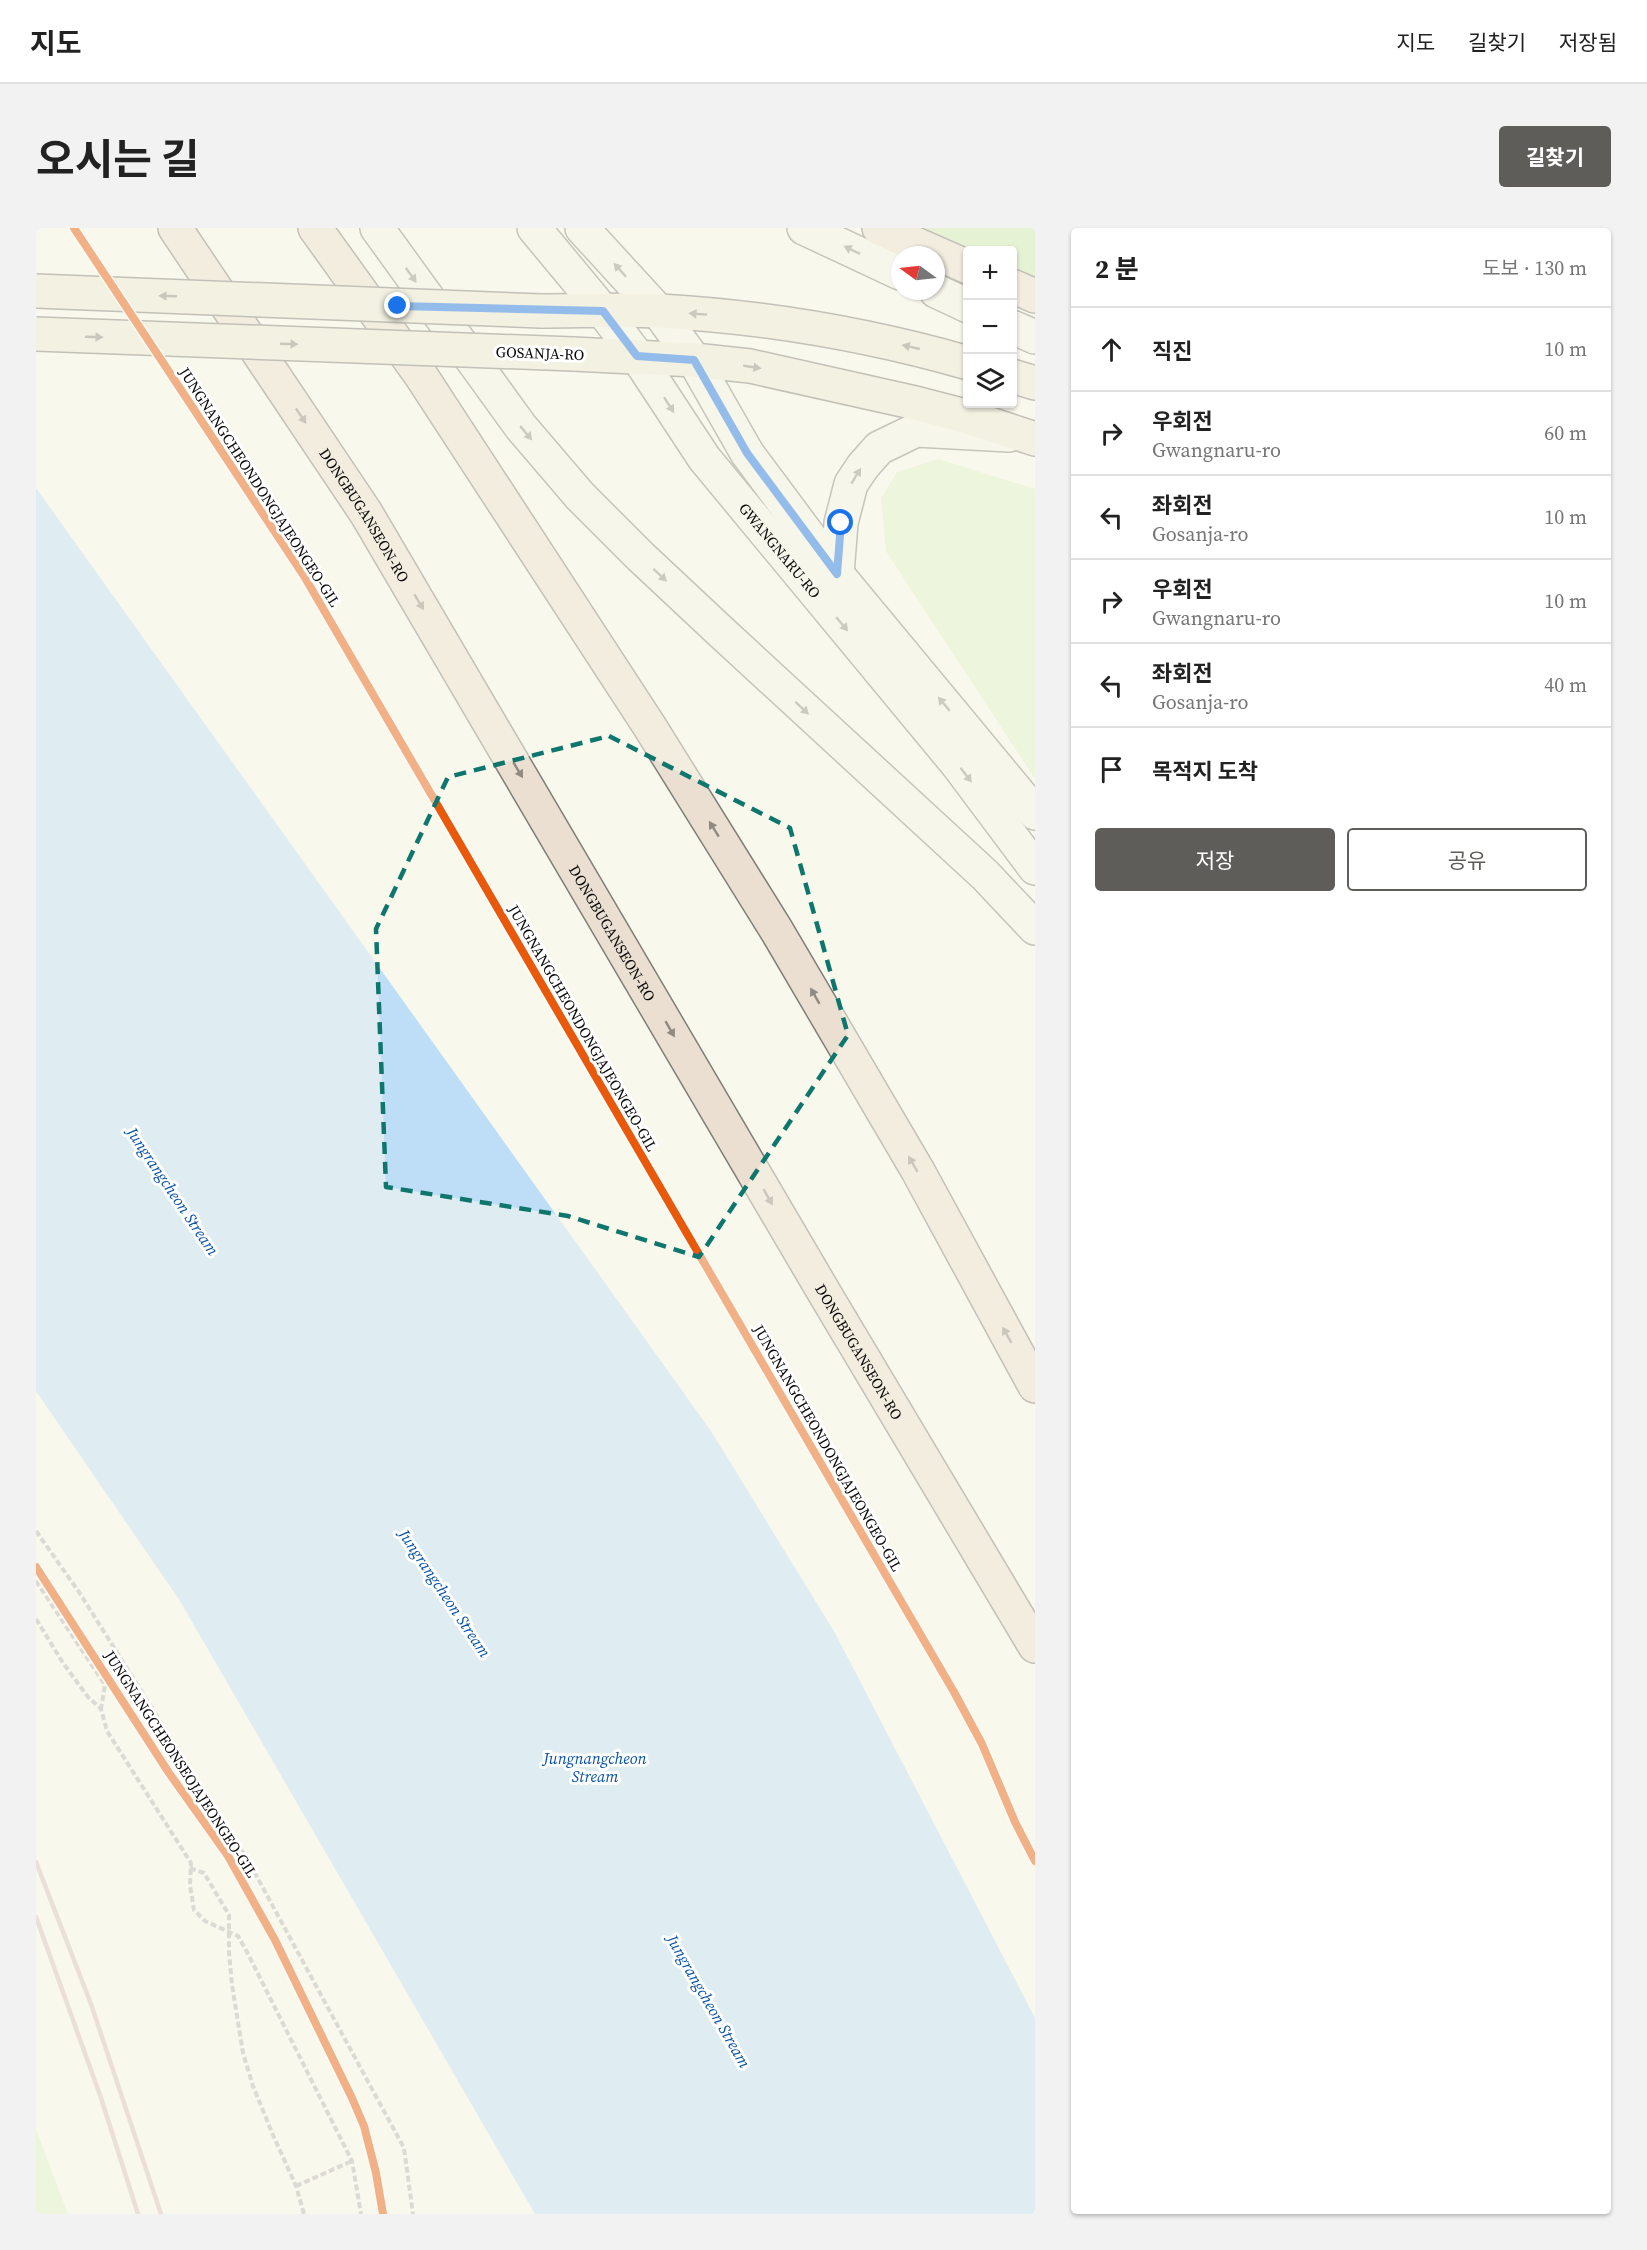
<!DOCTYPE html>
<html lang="ko">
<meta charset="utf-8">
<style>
body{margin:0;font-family:"Source Serif 4","Noto Sans KR",serif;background:#f2f2f2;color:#222}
.controls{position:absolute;right:18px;top:18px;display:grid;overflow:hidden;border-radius:6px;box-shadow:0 2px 4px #0004}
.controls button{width:54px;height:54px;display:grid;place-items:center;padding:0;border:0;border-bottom:2px solid #e0e0e0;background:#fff;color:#222;font:30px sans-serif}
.compass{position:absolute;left:855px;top:18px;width:54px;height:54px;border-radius:50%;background:#fff;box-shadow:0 2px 4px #0004;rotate:285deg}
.stop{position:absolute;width:18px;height:18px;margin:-14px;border:4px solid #1a73e8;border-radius:50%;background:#fff}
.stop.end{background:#1a73e8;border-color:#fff;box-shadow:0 2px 6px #0008}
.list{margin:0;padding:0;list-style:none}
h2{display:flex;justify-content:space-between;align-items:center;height:78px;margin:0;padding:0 24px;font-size:26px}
h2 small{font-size:20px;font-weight:400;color:#767676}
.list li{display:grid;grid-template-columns:39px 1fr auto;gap:18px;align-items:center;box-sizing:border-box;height:84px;padding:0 24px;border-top:2px solid #e0e0e0}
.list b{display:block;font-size:22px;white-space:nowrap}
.list p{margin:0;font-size:20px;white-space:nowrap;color:#767676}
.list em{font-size:20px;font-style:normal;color:#767676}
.actions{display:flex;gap:12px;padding:18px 24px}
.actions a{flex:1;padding:14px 0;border:2px solid #5e5d59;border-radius:6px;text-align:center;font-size:21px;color:#5e5d59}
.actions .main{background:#5e5d59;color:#fff}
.icon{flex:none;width:33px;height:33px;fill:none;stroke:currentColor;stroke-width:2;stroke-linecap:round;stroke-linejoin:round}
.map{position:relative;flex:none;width:999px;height:1986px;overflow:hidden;border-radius:6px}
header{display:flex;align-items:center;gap:36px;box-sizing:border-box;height:84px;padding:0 30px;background:#fff;border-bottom:2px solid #e0e0e0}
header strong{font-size:28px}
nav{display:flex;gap:33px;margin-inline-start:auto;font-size:21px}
.intro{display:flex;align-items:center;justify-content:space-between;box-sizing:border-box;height:144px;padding:0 36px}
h1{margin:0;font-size:42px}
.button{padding:15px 27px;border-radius:6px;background:#5e5d59;color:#fff;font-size:21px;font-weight:700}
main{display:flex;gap:36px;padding:0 36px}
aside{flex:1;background:#fff;border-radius:6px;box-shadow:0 2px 4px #0004}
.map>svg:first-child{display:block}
.green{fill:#def1c9}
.forest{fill:#cceab7}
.water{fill:#bedef7}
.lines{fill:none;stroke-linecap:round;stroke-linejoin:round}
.secondary-casing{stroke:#888882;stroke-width:36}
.primary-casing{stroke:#7f7e79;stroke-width:36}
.highway-casing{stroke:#7f7e79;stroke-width:36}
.path{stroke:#b7b7b5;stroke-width:4;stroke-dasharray:6 3;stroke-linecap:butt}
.secondary{stroke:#f4f4e6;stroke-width:33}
.primary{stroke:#ebe8d5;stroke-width:33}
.highway{stroke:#eadfd1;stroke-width:33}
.rail{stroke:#d7c3c1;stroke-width:4.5}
.primary-bridge-casing{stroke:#7f7e79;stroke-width:36;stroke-linecap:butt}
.primary-bridge{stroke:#ebe8d5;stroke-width:33}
.cycleway-casing{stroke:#fff;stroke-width:11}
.cycleway{stroke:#e8590c;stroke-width:8}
.oneway{fill:#96968e}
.oneway2{fill:#918f84}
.oneway3{fill:#908a81}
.route{stroke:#1a73e8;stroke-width:8}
.marked{fill:none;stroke:#0f766e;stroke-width:4.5;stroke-dasharray:12 8;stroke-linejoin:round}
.labels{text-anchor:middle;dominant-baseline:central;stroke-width:6;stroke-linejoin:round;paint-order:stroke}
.street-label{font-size:15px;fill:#0a0a0a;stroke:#fff}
.water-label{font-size:16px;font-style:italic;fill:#0952a5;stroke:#fff}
</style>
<header>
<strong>지도</strong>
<nav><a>지도</a><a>길찾기</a><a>저장됨</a></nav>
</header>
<div class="intro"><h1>오시는 길</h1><a class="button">길찾기</a></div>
<main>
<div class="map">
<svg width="999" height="1986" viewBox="0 0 999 1986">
<rect width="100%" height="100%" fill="#f9f8ec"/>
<path class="green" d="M 902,231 L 999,261 L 999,551 L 850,323 L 845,270 L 861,244 Z
M 0,1901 L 32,1986 L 0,1986 Z"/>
<path class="forest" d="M 885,0 L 999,0 L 999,51 L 977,41 L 976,22 L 935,22 Z"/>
<path class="water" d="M 0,260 L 675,1203 L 799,1405 L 999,1790 L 999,1986 L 499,1986 L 144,1373 L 0,1163 Z"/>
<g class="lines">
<g class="secondary-casing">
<g id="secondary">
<path d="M 341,0 L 485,199 L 544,268 L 604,328 L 683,402 L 949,647 L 999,700"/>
<path id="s1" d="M 498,0 L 567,83 L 601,128 L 668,230 L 922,537 L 999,640"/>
<path d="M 546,0 L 622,83 L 658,132 L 711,225 L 801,346 L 999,585"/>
<path d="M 768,0 L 864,45"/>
<path d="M 900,63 L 932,78"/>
<path d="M 976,99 L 999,109"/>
<path d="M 801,346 L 805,295 L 815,256 L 827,238 L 843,220 L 880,202 L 973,207"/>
</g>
</g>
<g class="primary-casing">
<path id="primary" d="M 505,83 C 545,83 585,81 624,83 C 729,89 831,106 932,135
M 537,126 L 658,132 L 714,138 L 875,174 L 933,189 L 999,211
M 976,148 L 999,155"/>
</g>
<g class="highway-casing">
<g id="highway">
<path id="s2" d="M 139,0 L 330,285 L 789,1066 L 999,1418"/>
<path d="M 279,0 L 384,146 L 614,499 L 741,703 L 882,943 L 999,1158"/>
<path d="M 843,0 L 932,39"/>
<path d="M 976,58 L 999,68"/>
</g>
</g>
<path class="path" d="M 0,1303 L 43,1364 L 214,1636 L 368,1920 L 377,1986
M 0,1353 L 69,1457 L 65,1481
M 0,1391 L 27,1435 L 52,1469 L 65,1481 L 71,1503 L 155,1635 L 154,1657 L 158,1682 L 169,1693 L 202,1708 L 211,1724 L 316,1933 L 325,1986
M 154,1640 L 168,1645 L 193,1687 L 193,1724 L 196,1757 L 207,1825 L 217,1858 L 237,1907 L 260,1958 L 268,1986
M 260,1958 L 316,1933"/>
<use href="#secondary" class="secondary"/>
<use href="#primary" class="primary"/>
<use href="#highway" class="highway"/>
<path class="rail" d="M 0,1634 L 55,1776 L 125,1986
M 0,1689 L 65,1870 L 102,1986"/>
<g class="primary-bridge-casing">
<path id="primary-bridge" d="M 0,63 L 505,83
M 0,106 L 537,126"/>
</g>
<use href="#primary-bridge" class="primary-bridge"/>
<g class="cycleway-casing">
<path id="cycleway" d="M 38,0 L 268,348 L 918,1464 L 946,1516 L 979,1594 L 999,1633
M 0,1339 L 133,1545 L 192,1628 L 239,1712 L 316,1870 L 328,1898 L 340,1945 L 347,1986"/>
</g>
<use href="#cycleway" class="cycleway"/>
</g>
<defs><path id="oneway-solid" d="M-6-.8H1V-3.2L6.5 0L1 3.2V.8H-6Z" transform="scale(1.5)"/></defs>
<g class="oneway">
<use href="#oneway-solid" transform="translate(816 22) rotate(-154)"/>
<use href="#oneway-solid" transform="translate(584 42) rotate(-132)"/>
<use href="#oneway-solid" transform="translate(375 47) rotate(54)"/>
<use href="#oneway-solid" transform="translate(633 177) rotate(57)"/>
<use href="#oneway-solid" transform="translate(490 205) rotate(50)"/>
<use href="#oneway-solid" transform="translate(820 248) rotate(-59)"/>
<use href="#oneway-solid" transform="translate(624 347) rotate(43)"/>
<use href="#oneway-solid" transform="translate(806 396) rotate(50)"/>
<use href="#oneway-solid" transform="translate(908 476) rotate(-130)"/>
<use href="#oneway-solid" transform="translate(766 480) rotate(43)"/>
<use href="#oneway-solid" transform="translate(930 547) rotate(53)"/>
</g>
<g class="oneway2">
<use href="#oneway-solid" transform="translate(132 68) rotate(-178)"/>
<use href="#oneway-solid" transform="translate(662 86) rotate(-176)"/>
<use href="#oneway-solid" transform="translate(58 109) rotate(2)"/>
<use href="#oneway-solid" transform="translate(253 116) rotate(2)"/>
<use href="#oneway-solid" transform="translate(875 119) rotate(-167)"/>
<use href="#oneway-solid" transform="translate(716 139) rotate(9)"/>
</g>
<g class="oneway3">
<use href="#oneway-solid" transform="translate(265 188) rotate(56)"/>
<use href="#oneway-solid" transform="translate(383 374) rotate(59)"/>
<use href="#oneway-solid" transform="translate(482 542) rotate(59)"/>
<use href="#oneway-solid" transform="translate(678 601) rotate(-122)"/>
<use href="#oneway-solid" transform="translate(779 768) rotate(-120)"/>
<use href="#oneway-solid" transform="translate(634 801) rotate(60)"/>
<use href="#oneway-solid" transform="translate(877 936) rotate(-120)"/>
<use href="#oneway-solid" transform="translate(732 969) rotate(60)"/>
<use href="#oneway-solid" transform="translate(971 1107) rotate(-119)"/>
</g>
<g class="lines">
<path class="route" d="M 362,78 L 567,83 L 601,128 L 658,132 L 711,225 L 801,346 L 805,295"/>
</g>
<path d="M0 0H999V1986H0ZM 573,508 L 754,600 L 812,807 L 663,1029 L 532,988 L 350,959 L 340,701 L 412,549 Z" fill="#f9f8ec" fill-opacity=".55" fill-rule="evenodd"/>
<path class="marked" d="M 573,508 L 754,600 L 812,807 L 663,1029 L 532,988 L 350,959 L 340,701 L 412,549 Z"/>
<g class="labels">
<g class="street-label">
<text transform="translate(504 125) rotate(2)">GOSANJA-RO</text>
<text transform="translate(224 259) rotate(57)">JUNGNANGCHEONDONGJAJEONGEO-GIL</text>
<text stroke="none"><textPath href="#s2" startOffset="344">DONGBUGANSEON-RO</textPath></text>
<text stroke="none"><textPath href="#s1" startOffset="406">GWANGNARU-RO</textPath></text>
<text stroke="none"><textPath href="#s2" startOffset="830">DONGBUGANSEON-RO</textPath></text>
<text transform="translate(547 800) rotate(60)">JUNGNANGCHEONDONGJAJEONGEO-GIL</text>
<text stroke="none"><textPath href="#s2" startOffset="1316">DONGBUGANSEON-RO</textPath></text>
<text transform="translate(792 1220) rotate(60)">JUNGNANGCHEONDONGJAJEONGEO-GIL</text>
<text transform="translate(145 1536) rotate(57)">JUNGNANGCHEONSEOJAJEONGEO-GIL</text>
</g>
<g class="water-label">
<text transform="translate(137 963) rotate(56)">Jungrangcheon Stream</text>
<text transform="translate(409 1365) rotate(56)">Jungrangcheon Stream</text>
<text x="559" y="1530">Jungnangcheon<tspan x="559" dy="18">Stream</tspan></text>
<text transform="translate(673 1773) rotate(60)">Jungrangcheon Stream</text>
</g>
</g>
</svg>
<div class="controls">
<button>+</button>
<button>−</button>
<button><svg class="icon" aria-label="layers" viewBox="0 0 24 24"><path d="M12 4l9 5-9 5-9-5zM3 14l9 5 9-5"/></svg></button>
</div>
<svg class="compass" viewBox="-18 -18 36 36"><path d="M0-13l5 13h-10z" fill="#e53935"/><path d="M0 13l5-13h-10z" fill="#767676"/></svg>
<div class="stop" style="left:805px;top:295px"></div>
<div class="stop end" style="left:362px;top:78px"></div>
</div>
<aside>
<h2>2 분<small>도보 · 130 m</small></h2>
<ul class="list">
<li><svg class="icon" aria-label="ahead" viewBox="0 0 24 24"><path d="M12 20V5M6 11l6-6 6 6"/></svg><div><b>직진</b></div><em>10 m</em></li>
<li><svg class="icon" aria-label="right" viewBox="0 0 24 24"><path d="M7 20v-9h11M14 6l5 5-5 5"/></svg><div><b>우회전</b><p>Gwangnaru-ro</p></div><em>60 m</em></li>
<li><svg class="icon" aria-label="left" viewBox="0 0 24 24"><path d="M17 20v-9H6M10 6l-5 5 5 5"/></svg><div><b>좌회전</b><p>Gosanja-ro</p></div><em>10 m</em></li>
<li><svg class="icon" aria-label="right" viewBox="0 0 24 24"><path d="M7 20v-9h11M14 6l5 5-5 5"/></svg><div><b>우회전</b><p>Gwangnaru-ro</p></div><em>10 m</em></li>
<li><svg class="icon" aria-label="left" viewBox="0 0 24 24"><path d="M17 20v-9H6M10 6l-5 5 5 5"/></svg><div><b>좌회전</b><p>Gosanja-ro</p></div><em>40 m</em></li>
<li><svg class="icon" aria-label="arrive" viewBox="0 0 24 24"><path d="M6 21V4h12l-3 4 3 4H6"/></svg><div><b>목적지 도착</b></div></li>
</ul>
<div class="actions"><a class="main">저장</a><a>공유</a></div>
</aside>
</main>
